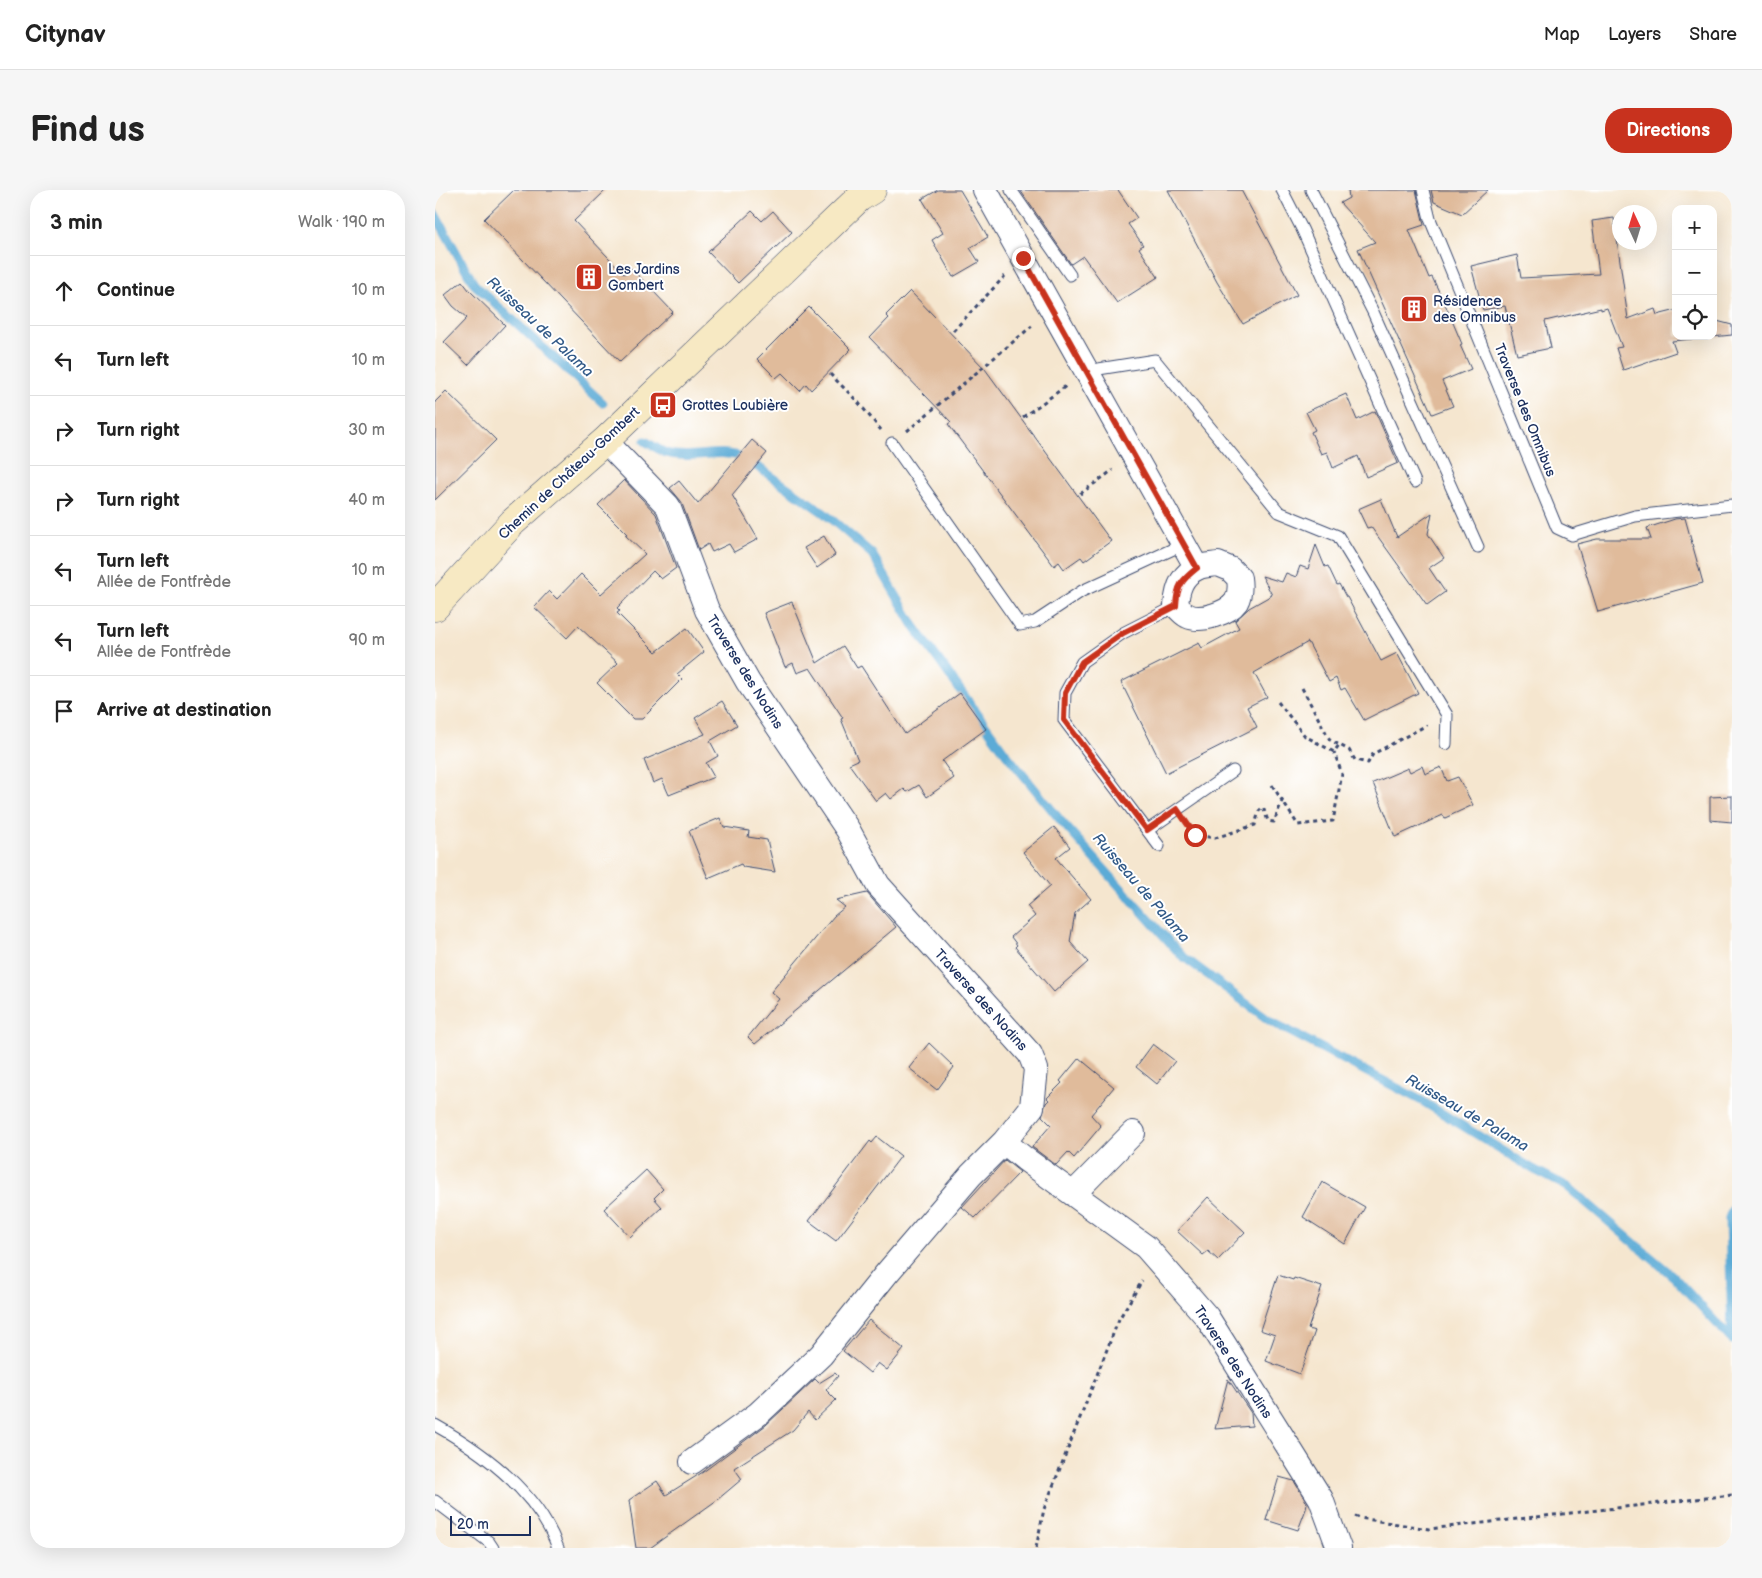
<!DOCTYPE html>
<meta charset="utf-8">
<style>
body{margin:0;font-family:"Balsamiq Sans",sans-serif;background:#f6f6f6;color:#222}
.controls{position:absolute;right:15px;top:15px;display:grid;overflow:hidden;border-radius:10px;box-shadow:0 5px 20px #0002}
.controls button{width:45px;height:45px;display:grid;place-items:center;padding:0;border:0;border-bottom:1px solid #e0e0e0;background:#fff;color:#222;font:25px sans-serif}
.compass{position:absolute;left:1177px;top:15px;width:45px;height:45px;border-radius:50%;background:#fff;box-shadow:0 5px 20px #0002;rotate:356deg}
.scale{position:absolute;left:15px;bottom:12px;width:81px;box-sizing:border-box;padding-left:5px;border:2px solid #1b2f5e;border-top:0;font-size:14px;line-height:18px;white-space:nowrap;color:#1b2f5e;-webkit-text-stroke:4px #fff;paint-order:stroke}
.stop{position:absolute;width:15px;height:15px;margin:-11px;border:4px solid #c8321e;border-radius:50%;background:#fff}
.stop.end{background:#c8321e;border-color:#fff;box-shadow:0 1px 5px #0008}
.list{margin:0;padding:0;list-style:none}
h2{display:flex;justify-content:space-between;align-items:center;height:65px;margin:0;padding:0 20px;font-size:21px}
h2 small{font-size:16px;font-weight:400;color:#767676}
.list li{display:grid;grid-template-columns:32px 1fr auto;gap:15px;align-items:center;box-sizing:border-box;height:70px;padding:0 20px;border-top:1px solid #e0e0e0}
.list b{display:block;font-size:19px;white-space:nowrap}
.list p{margin:0;font-size:16px;white-space:nowrap;color:#767676}
.list em{font-size:16px;font-style:normal;color:#767676}
.icon{flex:none;width:28px;height:28px;fill:none;stroke:currentColor;stroke-width:2;stroke-linecap:round;stroke-linejoin:round}
.map{position:relative;flex:none;width:1297px;height:1358px;overflow:hidden;border-radius:20px}
header{display:flex;align-items:center;gap:30px;box-sizing:border-box;height:70px;padding:0 25px;background:#fff;border-bottom:1px solid #e0e0e0}
header strong{font-size:24px}
nav{display:flex;gap:28px;margin-inline-start:auto;font-size:18px}
.intro{display:flex;align-items:center;justify-content:space-between;box-sizing:border-box;height:120px;padding:0 30px}
h1{margin:0;font-size:35px}
.button{padding:12px 22px;border-radius:20px;background:#c8321e;color:#fff;font-size:18px;font-weight:700}
main{display:flex;gap:30px;padding:0 30px}
aside{flex:1;background:#fff;border-radius:20px;box-shadow:0 5px 20px #0002}
.map>svg:first-child{display:block}
.lines{fill:none;stroke-linecap:round;stroke-linejoin:round}
.stream{stroke:#5cabd6;stroke-width:9}
.building{fill:#e0bb9b}
.lane-casing{stroke:#3c4a6f;stroke-width:13}
.street-casing{stroke:#3c4a6f;stroke-width:26}
.secondary-casing{stroke:#3c4a6f;stroke-width:29}
.path{stroke:#3c4a6f;stroke-width:3;stroke-dasharray:4 4;stroke-linecap:butt}
.lane{stroke:#fff;stroke-width:11}
.street{stroke:#fff;stroke-width:24}
.secondary{stroke:#f7e9c3;stroke-width:28}
.route{stroke:#c8321e;stroke-width:6}
.labels{text-anchor:middle;dominant-baseline:central;stroke-width:4;stroke-linejoin:round;paint-order:stroke}
.poi-label{font-size:14px;fill:#1b2f5e;stroke:#fff;text-anchor:start}
.street-label{font-size:14px;fill:#1b2f5e;stroke:#fff}
.water-label{font-size:15px;font-style:italic;fill:#325a88;stroke:#fff}
</style>
<header>
<strong>Citynav</strong>
<nav><a>Map</a><a>Layers</a><a>Share</a></nav>
</header>
<div class="intro"><h1>Find us</h1><a class="button">Directions</a></div>
<main>
<aside>
<h2>3 min<small>Walk · 190 m</small></h2>
<ul class="list">
<li><svg class="icon" aria-label="ahead" viewBox="0 0 24 24"><path d="M12 20V5M6 11l6-6 6 6"/></svg><div><b>Continue</b></div><em>10 m</em></li>
<li><svg class="icon" aria-label="left" viewBox="0 0 24 24"><path d="M17 20v-9H6M10 6l-5 5 5 5"/></svg><div><b>Turn left</b></div><em>10 m</em></li>
<li><svg class="icon" aria-label="right" viewBox="0 0 24 24"><path d="M7 20v-9h11M14 6l5 5-5 5"/></svg><div><b>Turn right</b></div><em>30 m</em></li>
<li><svg class="icon" aria-label="right" viewBox="0 0 24 24"><path d="M7 20v-9h11M14 6l5 5-5 5"/></svg><div><b>Turn right</b></div><em>40 m</em></li>
<li><svg class="icon" aria-label="left" viewBox="0 0 24 24"><path d="M17 20v-9H6M10 6l-5 5 5 5"/></svg><div><b>Turn left</b><p>Allée de Fontfrède</p></div><em>10 m</em></li>
<li><svg class="icon" aria-label="left" viewBox="0 0 24 24"><path d="M17 20v-9H6M10 6l-5 5 5 5"/></svg><div><b>Turn left</b><p>Allée de Fontfrède</p></div><em>90 m</em></li>
<li><svg class="icon" aria-label="arrive" viewBox="0 0 24 24"><path d="M6 21V4h12l-3 4 3 4H6"/></svg><div><b>Arrive at destination</b></div></li>
</ul>
</aside>
<div class="map">
<svg width="1297" height="1358" viewBox="0 0 1297 1358">
<rect width="100%" height="100%" fill="#fff"/>
<filter id="ink" filterUnits="userSpaceOnUse"><feTurbulence type="fractalNoise" baseFrequency=".02" numOctaves="2"/><feDisplacementMap in="SourceGraphic" scale="10" xChannelSelector="R" yChannelSelector="G"/><feConvolveMatrix kernelMatrix="1 2 1 2 8 2 1 2 1" color-interpolation-filters="sRGB"/></filter>
<filter id="wash" filterUnits="userSpaceOnUse"><feTurbulence type="fractalNoise" baseFrequency=".0096" numOctaves="4" result="noise"/><feDisplacementMap in="SourceGraphic" scale="20" xChannelSelector="R" yChannelSelector="G"/><feGaussianBlur stdDeviation="1.12" result="paint"/><feColorMatrix in="noise" values="0 0 0 0 0 0 0 0 0 0 0 0 0 0 0 0 0 1.4 0 .05"/><feComposite in="paint" operator="in"/></filter>
<g filter="url(#wash)">
<rect width="100%" height="100%" fill="#f5e6cf"/>
<g class="lines">
<path class="stream" d="M 0,24 L 39,94 L 168,213
M 210,251 C 217,255 224,260 231,263 C 257,271 285,257 310,268 L 389,323 L 437,364 L 479,436 L 572,565 L 626,631 L 746,765 L 835,831 L 987,911 L 1098,979 L 1133,997 L 1239,1087 L 1297,1150
M 1297,1020 L 1294,1028 L 1297,1144"/>
</g>
<g id="blocks">
<path class="building" d="M 79,0 L 171,0 L 139,31 L 189,84 L 196,78 L 238,122 L 185,172 L 49,29 Z
M 503,0 L 525,0 L 553,47 L 535,58 L 544,72 L 518,87 L 497,50 L 508,43 L 487,9 Z
M 585,0 L 683,0 L 702,28 L 693,34 L 708,55 L 704,58 L 723,87 L 682,113 L 648,66 L 636,74 Z
M 733,0 L 806,0 L 862,105 L 808,134 L 782,92 Z
M 913,0 L 981,0 L 989,35 L 974,40 L 994,88 L 997,87 L 1010,114 L 1027,154 L 1025,155 L 1036,179 L 1007,191 L 1018,216 L 997,224 L 923,59 L 940,52 L 905,13 L 914,8 Z
M 996,0 L 1053,0 L 1027,24 L 999,12 Z
M 317,21 L 327,31 L 338,21 L 357,42 L 303,93 L 273,62 Z
M 1179,28 L 1193,129 L 1220,119 L 1222,125 L 1238,121 L 1241,121 L 1241,146 L 1278,146 L 1278,130 L 1297,135 L 1297,145 L 1237,151 L 1241,162 L 1188,180 L 1181,158 L 1187,157 L 1172,118 L 1166,120 L 1166,118 L 1110,131 L 1116,158 L 1082,165 L 1070,116 L 1048,120 L 1036,76 L 1082,65 L 1086,88 L 1164,84 L 1157,31 Z
M 27,91 L 34,100 L 70,135 L 33,175 L 9,152 L 32,128 L 18,116 L 10,105 Z
M 475,101 L 550,179 L 676,351 L 649,371 L 646,367 L 629,379 L 624,372 L 619,376 L 513,234 L 516,232 L 435,148 L 454,128 L 451,125 Z
M 374,117 L 416,159 L 376,200 L 371,194 L 365,201 L 347,183 L 341,188 L 322,169 Z
M 11,201 L 61,250 L 0,310 L 0,212 Z
M 911,204 L 922,230 L 940,221 L 963,273 L 931,287 L 923,266 L 898,278 L 892,262 L 886,264 L 876,242 L 880,240 L 871,222 Z
M 317,250 L 332,263 L 297,305 L 323,349 L 299,362 L 294,354 L 277,362 L 273,354 L 264,360 L 246,311 L 235,298 L 244,291 L 263,314 Z
M 189,290 L 221,324 L 241,378 L 226,389 L 218,381 L 182,418 L 185,421 L 182,423 L 221,462 L 252,438 L 269,462 L 242,484 L 247,489 L 207,529 L 198,529 L 162,493 L 183,473 L 143,436 L 132,448 L 99,417 L 114,401 L 122,409 L 146,384 L 166,404 L 210,364 L 190,345 L 192,344 L 163,315 Z
M 946,309 L 962,347 L 997,323 L 993,344 L 1009,368 L 994,378 L 1010,402 L 992,415 L 936,337 L 932,338 L 923,319 Z
M 1250,328 L 1268,393 L 1163,422 L 1142,354 L 1162,349 L 1216,349 L 1212,338 L 1240,329 Z
M 389,346 L 400,365 L 382,378 L 369,358 Z
M 881,355 L 890,377 L 893,376 L 902,395 L 904,394 L 911,407 L 912,407 L 946,471 L 962,463 L 983,503 L 929,530 L 910,498 L 906,500 L 901,488 L 894,492 L 873,452 L 819,483 L 832,507 L 812,517 L 822,537 L 731,583 L 686,492 L 764,453 L 767,458 L 804,438 L 800,431 L 814,418 L 837,405 L 827,386 L 847,392 L 851,383 L 861,387 L 865,376 L 873,379 Z
M 357,412 L 382,473 L 408,456 L 422,478 L 426,476 L 470,544 L 525,503 L 551,539 L 507,571 L 519,588 L 492,607 L 484,595 L 472,602 L 469,599 L 456,609 L 451,603 L 441,611 L 414,574 L 423,570 L 406,529 L 408,528 L 375,478 L 362,483 L 358,473 L 350,477 L 329,423 Z
M 287,511 L 302,535 L 275,551 L 283,566 L 271,573 L 279,587 L 234,605 L 227,589 L 218,593 L 209,570 L 270,544 L 260,528 Z
M 987,576 L 990,584 L 1006,577 L 1012,591 L 1023,587 L 1038,615 L 1010,628 L 1008,625 L 960,647 L 938,593 L 973,578 L 975,582 Z
M 1297,606 L 1297,632 L 1275,630 L 1275,607 Z
M 285,628 L 289,637 L 314,641 L 313,647 L 332,650 L 340,682 L 308,677 L 306,674 L 273,688 L 254,641 Z
M 619,637 L 635,657 L 621,668 L 656,709 L 640,723 L 635,752 L 653,772 L 619,802 L 580,757 L 582,755 L 576,747 L 600,726 L 592,716 L 615,696 L 588,662 Z
M 432,703 L 461,737 L 320,854 L 313,847 L 344,809 L 336,802 L 399,726 L 410,717 L 401,710 Z
M 494,853 L 519,877 L 502,900 L 474,878 Z
M 718,854 L 740,871 L 722,894 L 701,877 Z
M 644,868 L 679,897 L 656,925 L 666,936 L 639,968 L 633,962 L 621,975 L 597,957 L 616,935 L 607,926 L 611,913 L 614,910 L 612,908 L 627,893 L 625,891 Z
M 442,947 L 466,966 L 401,1051 L 374,1031 L 435,951 L 437,953 Z
M 570,970 L 585,982 L 540,1028 L 527,1017 Z
M 211,980 L 228,999 L 219,1008 L 227,1017 L 195,1047 L 169,1019 Z
M 887,992 L 930,1017 L 910,1054 L 868,1027 Z
M 773,1007 L 810,1042 L 783,1070 L 773,1061 L 768,1065 L 742,1041 Z
M 843,1085 L 858,1090 L 859,1088 L 887,1097 L 873,1139 L 880,1141 L 865,1184 L 831,1171 L 840,1145 L 825,1140 Z
M 434,1130 L 469,1159 L 452,1180 L 443,1173 L 435,1183 L 408,1161 Z
M 400,1183 L 403,1186 L 391,1200 L 401,1210 L 380,1230 L 373,1222 L 358,1240 L 299,1278 L 307,1289 L 282,1310 L 215,1358 L 201,1358 L 194,1310 L 222,1291 L 231,1305 L 268,1282 L 331,1235 L 380,1189 L 384,1193 Z
M 793,1189 L 816,1223 L 817,1236 L 780,1239 Z
M 844,1287 L 859,1291 L 872,1313 L 871,1319 L 863,1340 L 831,1330 Z"/>
</g>
</g>
<g filter="url(#ink)">
<use href="#blocks" fill-opacity="0" stroke="#3c4a6f" stroke-width="1"/>
<g class="lines">
<g class="lane-casing">
<path id="lane" d="M 576,0 L 635,85
M 847,0 L 867,39 L 980,292
M 876,0 L 938,122 L 1043,357
M 988,0 L 995,29 L 1122,338 L 1137,345 L 1200,326 L 1297,315
M 651,181 L 720,170 L 844,322 L 903,346 L 1012,525 L 1011,554
M 457,253 L 585,435 L 600,432 L 647,401 L 749,354
M 713,640 L 798,581
M 724,656 L 629,530 L 630,503 L 647,472 L 688,443 L 741,416
M 0,1235 C 50,1263 103,1303 123,1358
M 0,1311 L 54,1352 L 58,1358"/>
</g>
<g class="street-casing">
<path id="street" d="M 550,0 L 762,378
M 170,251 L 233,316 L 272,420 L 313,492 L 413,640 L 443,695 L 595,864 L 601,879 L 597,917 L 569,952 L 590,969 L 711,1057 L 772,1127 L 886,1309 L 904,1358
M 783,374 L 795,379 L 804,388 C 805,395 805,405 801,412 C 793,423 766,432 753,426 C 749,425 745,419 741,416 C 742,400 746,385 762,378 C 768,375 776,375 783,374 Z
M 638,1004 L 698,943
M 257,1272 L 323,1224 L 386,1165 L 452,1083 L 536,985 L 569,952"/>
</g>
<g class="secondary-casing">
<path id="secondary" d="M 0,417 L 78,332 L 170,251 L 424,8 L 437,0"/>
</g>
<path class="path" d="M 518,141 L 570,86
M 395,184 L 423,212 L 446,240
M 588,227 L 631,196
M 472,241 L 597,136
M 645,304 L 678,280
M 867,498 L 895,550 L 914,560 L 920,570 L 933,573 L 938,564 L 992,535
M 843,512 L 870,546 L 899,562 L 904,555
M 837,595 L 863,635 L 898,631 L 907,584 L 899,562
M 753,635 L 760,645 L 780,648 L 820,635 L 824,621 L 828,617 L 833,631 L 839,632 L 847,611
M 920,1326 L 925,1328 L 994,1339 L 1297,1305
M 601,1358 L 609,1319 L 684,1129 L 707,1091"/>
<use href="#lane" class="lane"/>
<use href="#street" class="street"/>
<use href="#secondary" class="secondary"/>
</g>
</g>
<g class="lines" filter="url(#ink)">
<path class="route" d="M 588,68 L 762,378 C 747,390 742,395 741,416 L 688,443 L 647,472 L 630,503 L 629,530 L 712,640 L 742,619 L 760,645"/>
</g>
<defs>
<g id="building-square" transform="scale(1.4375)"><rect x="-9" y="-9" width="18" height="18" rx="4" fill="#c8321e" stroke="#fff"/><path d="M-4-6H4V6H1V3H-1V6H-4ZM-2.5-4.3h1.7v1.8h-1.7ZM.8-4.3h1.7v1.8H.8ZM-2.5-1h1.7V.8h-1.7ZM.8-1h1.7V.8H.8Z" fill="#fff"/></g>
<g id="bus-square" transform="scale(1.4375)"><rect x="-9" y="-9" width="18" height="18" rx="4" fill="#c8321e" stroke="#fff"/><path d="M-5-6H5V4H4V6H2V4H-2V6H-4V4H-5ZM-3.5-4V0h7V-4ZM-3.5 1.2v1.5H-2V1.2ZM2 1.2v1.5H3.5V1.2Z" fill="#fff"/></g>
</defs>
<g fill-rule="evenodd">
<use href="#building-square" x="154" y="87"/>
<use href="#building-square" x="979" y="119"/>
<use href="#bus-square" x="228" y="215"/>
</g>
<g class="labels">
<g class="poi-label">
<text x="173" y="79">Les Jardins<tspan x="173" dy="16">Gombert</tspan></text>
<text x="998" y="111">Résidence<tspan x="998" dy="16">des Omnibus</tspan></text>
<text x="247" y="215">Grottes Loubière</text>
</g>
<g class="street-label">
<text transform="translate(1090 220) rotate(68)">Traverse des Omnibus</text>
<text transform="translate(134 283) rotate(-43)">Chemin de Château-Gombert</text>
<text transform="translate(310 482) rotate(58)">Traverse des Nodins</text>
<text transform="translate(546 810) rotate(48)">Traverse des Nodins</text>
<text transform="translate(798 1172) rotate(57)">Traverse des Nodins</text>
</g>
<g class="water-label">
<text transform="translate(105 137) rotate(43)">Ruisseau de Palama</text>
<text transform="translate(706 698) rotate(49)">Ruisseau de Palama</text>
<text transform="translate(1032 923) rotate(30)">Ruisseau de Palama</text>
</g>
</g>
</svg>
<div class="controls">
<button>+</button>
<button>−</button>
<button><svg class="icon" aria-label="locate" viewBox="0 0 24 24"><circle cx="12" cy="12" r="6"/><path d="M12 2v4M12 18v4M2 12h4M18 12h4"/></svg></button>
</div>
<svg class="compass" viewBox="-18 -18 36 36"><path d="M0-13l5 13h-10z" fill="#e53935"/><path d="M0 13l5-13h-10z" fill="#767676"/></svg>
<div class="scale">20 m</div>
<div class="stop" style="left:760px;top:645px"></div>
<div class="stop end" style="left:588px;top:68px"></div>
</div>
</main>
